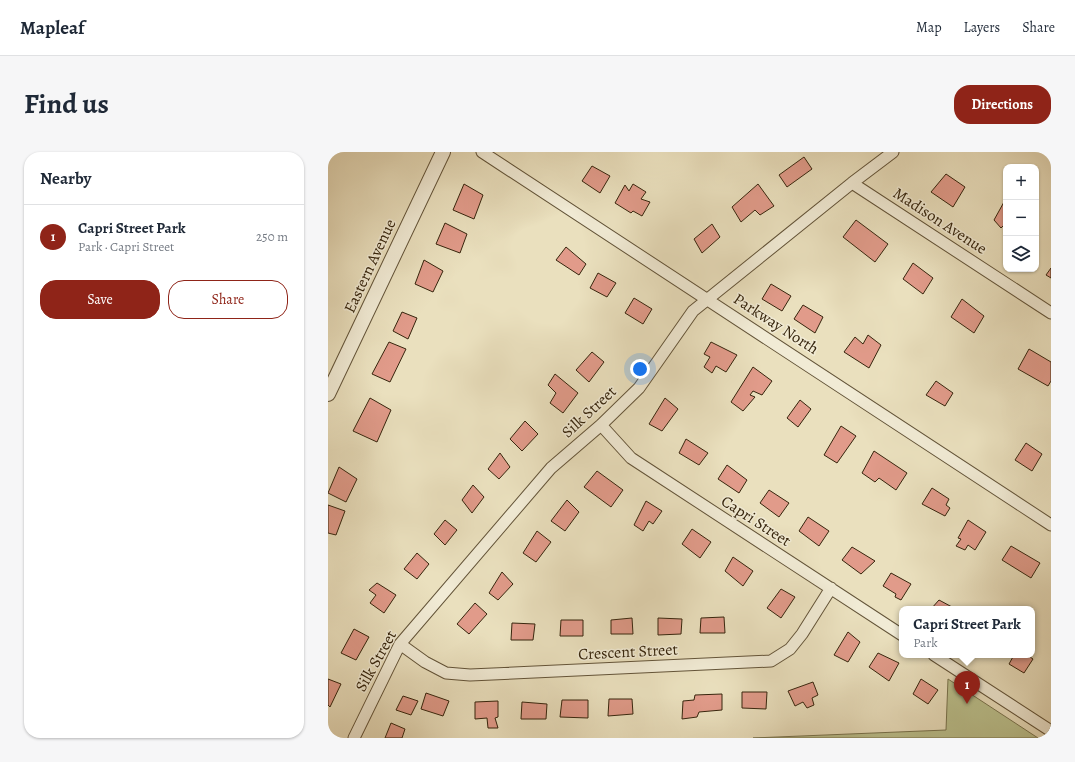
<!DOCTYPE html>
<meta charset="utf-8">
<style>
body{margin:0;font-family:Alegreya,serif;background:#f6f6f7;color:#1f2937}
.controls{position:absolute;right:12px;top:12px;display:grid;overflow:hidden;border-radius:8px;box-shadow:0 1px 3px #0004}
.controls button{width:36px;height:36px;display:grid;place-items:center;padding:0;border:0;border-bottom:1px solid #e0e1e3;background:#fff;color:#1f2937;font:20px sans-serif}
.you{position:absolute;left:312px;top:217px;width:14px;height:14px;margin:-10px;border:3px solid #fff;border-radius:50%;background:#1a73e8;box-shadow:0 0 0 6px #1a73e833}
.badge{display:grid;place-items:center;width:26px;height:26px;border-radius:50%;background:#8f2418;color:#fff;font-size:13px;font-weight:700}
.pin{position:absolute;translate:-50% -33px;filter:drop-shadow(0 1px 2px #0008)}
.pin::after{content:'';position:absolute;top:21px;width:14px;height:12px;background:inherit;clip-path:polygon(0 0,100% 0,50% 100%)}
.popup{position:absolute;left:571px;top:454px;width:136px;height:52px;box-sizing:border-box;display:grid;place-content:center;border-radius:8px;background:#fff;filter:drop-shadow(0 1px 3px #0005);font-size:13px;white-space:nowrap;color:#747a83}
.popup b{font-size:15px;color:#1f2937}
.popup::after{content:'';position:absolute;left:50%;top:100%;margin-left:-8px;border:8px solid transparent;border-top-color:#fff}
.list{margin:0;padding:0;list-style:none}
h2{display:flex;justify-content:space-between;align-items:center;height:52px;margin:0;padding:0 16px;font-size:17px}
h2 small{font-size:13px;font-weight:400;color:#747a83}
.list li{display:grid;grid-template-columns:26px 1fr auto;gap:12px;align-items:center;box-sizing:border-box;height:64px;padding:0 16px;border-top:1px solid #e0e1e3}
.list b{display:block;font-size:15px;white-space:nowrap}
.list p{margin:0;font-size:13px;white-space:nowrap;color:#747a83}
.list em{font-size:13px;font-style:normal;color:#747a83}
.actions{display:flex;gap:8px;padding:12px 16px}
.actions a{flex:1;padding:9px 0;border:1px solid #8f2418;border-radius:16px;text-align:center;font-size:14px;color:#8f2418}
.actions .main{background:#8f2418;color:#fff}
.icon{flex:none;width:22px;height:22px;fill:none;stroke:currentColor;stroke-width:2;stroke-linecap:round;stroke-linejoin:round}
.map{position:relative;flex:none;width:723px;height:586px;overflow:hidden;border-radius:16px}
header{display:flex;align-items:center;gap:24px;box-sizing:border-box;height:56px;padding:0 20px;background:#fff;border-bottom:1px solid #e0e1e3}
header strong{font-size:19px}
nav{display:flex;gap:22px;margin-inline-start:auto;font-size:14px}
.intro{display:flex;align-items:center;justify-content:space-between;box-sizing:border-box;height:96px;padding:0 24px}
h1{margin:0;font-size:28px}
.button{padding:10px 18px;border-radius:16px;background:#8f2418;color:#fff;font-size:14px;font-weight:700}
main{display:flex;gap:24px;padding:0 24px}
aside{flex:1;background:#fff;border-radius:16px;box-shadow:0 1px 3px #0004}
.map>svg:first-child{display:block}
.green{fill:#bbc18e;stroke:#78734e}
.building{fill:#e19b8a;stroke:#36250d}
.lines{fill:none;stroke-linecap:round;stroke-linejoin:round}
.minor-casing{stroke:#635439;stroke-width:13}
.tertiary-casing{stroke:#635439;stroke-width:16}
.minor{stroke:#f1ebd5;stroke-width:11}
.tertiary{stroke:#f1ebd5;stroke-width:14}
.labels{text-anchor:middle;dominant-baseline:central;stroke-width:3;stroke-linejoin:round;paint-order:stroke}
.street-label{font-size:16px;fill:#36250d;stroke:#f1ebd5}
</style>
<header>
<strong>Mapleaf</strong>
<nav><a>Map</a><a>Layers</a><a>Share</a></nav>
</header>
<div class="intro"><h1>Find us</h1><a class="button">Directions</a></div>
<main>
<aside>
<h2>Nearby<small></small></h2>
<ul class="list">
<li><span class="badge">1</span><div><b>Capri Street Park</b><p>Park · Capri Street</p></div><em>250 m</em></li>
</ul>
<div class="actions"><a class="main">Save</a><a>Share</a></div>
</aside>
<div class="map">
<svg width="723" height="586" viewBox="0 0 723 586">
<rect width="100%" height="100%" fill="#eae0be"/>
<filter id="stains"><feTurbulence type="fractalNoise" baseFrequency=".005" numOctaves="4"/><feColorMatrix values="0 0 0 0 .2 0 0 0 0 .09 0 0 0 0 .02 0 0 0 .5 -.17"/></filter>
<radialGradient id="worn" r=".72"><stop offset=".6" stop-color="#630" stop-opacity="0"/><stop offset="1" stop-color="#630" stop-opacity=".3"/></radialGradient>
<path class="green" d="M 620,527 L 710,586 L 425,586 L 618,578 Z"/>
<path class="building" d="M 476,5 L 484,17 L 459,35 L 451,23 Z
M 264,14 L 282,24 L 272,41 L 254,29 Z
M 618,22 L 637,35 L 625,55 L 603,40 Z
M 136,32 L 155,43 L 146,67 L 125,58 Z
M 305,32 L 318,40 L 313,47 L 322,50 L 314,64 L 305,59 L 303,61 L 287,51 L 297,33 L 301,39 Z
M 430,32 L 446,54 L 432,63 L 427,58 L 413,70 L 404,55 Z
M 676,50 L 678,52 L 678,75 L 675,74 L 673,76 L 666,68 Z
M 528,68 L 560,92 L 547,110 L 515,85 Z
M 117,71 L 139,82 L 132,101 L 108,92 Z
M 384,72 L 392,85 L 374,101 L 366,87 Z
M 238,95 L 258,112 L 251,123 L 228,108 Z
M 96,108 L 115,119 L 105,140 L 87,132 Z
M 585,111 L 605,126 L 595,142 L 575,127 Z
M 723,116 L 723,126 L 718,123 Z
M 270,121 L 288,131 L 279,145 L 262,136 Z
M 443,132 L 463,144 L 454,159 L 434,147 Z
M 306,146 L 324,157 L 315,172 L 297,161 Z
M 634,147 L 656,164 L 646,181 L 623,165 Z
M 475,153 L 495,165 L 487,181 L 466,167 Z
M 74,160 L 89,166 L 80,187 L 65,179 Z
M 540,183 L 553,193 L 541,216 L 516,200 L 527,185 L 535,192 Z
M 61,190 L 78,197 L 62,230 L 44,222 Z
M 383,190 L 409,203 L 398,220 L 388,214 L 384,221 L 376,215 L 382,205 L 376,202 Z
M 701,197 L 723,210 L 723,229 L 720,234 L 690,217 Z
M 264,200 L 276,210 L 261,230 L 248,218 Z
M 425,215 L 444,229 L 434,243 L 425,239 L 422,243 L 427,245 L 415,259 L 403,250 Z
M 227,222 L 250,241 L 235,261 L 222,251 L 228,241 L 220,233 Z
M 608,229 L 625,241 L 617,254 L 598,243 Z
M 42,246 L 63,258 L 49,290 L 25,279 Z
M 337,246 L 350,257 L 334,279 L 321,272 Z
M 472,248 L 483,257 L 470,275 L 459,266 Z
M 197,269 L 210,282 L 194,299 L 182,287 Z
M 513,274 L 528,284 L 509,311 L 496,303 Z
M 358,287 L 380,301 L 371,313 L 351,301 Z
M 698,291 L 714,302 L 704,319 L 687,308 Z
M 546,299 L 579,321 L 568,338 L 551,326 L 547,330 L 534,321 Z
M 172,301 L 182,315 L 171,327 L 160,317 Z
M 399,313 L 419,328 L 411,341 L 390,327 Z
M 11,315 L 29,327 L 18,350 L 0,341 Z
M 269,319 L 295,338 L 283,355 L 256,335 Z
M 145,333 L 156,345 L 144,361 L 134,348 Z
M 604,336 L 621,347 L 618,353 L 622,356 L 617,364 L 594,352 Z
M 441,338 L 461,351 L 451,365 L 432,351 Z
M 239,348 L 251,360 L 237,379 L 223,369 Z
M 318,349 L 334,359 L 325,372 L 321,369 L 315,379 L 306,373 Z
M 0,353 L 17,359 L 8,383 L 0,381 Z
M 480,365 L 501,379 L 491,394 L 471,379 Z
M 117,368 L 129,378 L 117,393 L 106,382 Z
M 640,368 L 658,380 L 647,398 L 640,393 L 637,398 L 628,394 L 633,387 L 630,386 Z
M 364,377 L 383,390 L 372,406 L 354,392 Z
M 209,379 L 223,390 L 208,410 L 195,401 Z
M 683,394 L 712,411 L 703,426 L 674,408 Z
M 524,395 L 547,409 L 533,422 L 514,408 Z
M 89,401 L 101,412 L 89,427 L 76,417 Z
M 405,405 L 425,419 L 415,434 L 397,419 Z
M 174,420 L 185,432 L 170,448 L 161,441 Z
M 563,421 L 583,432 L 573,448 L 567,445 L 568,442 L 555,434 Z
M 49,431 L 68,443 L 56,461 L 42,451 L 48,443 L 41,438 Z
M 453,437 L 467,445 L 453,466 L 439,456 Z
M 611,448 L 624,455 L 623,457 L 603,457 Z
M 147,451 L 159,462 L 141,482 L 129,472 Z
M 396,465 L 397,481 L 372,481 L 373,466 Z
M 304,466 L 305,482 L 283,482 L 283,468 Z
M 330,466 L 354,467 L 353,482 L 330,483 Z
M 233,468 L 255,468 L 255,484 L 232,484 Z
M 184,471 L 207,472 L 205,488 L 183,488 Z
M 26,477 L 41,485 L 28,508 L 13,501 Z
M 520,480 L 532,490 L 520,510 L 506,503 Z
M 550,501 L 571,511 L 561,529 L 541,515 Z
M 686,503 L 699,503 L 705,507 L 696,521 L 681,512 Z
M 0,527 L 13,532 L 2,555 L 0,553 Z
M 593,527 L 610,538 L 600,552 L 585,542 Z
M 485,530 L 490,543 L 484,546 L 486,553 L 479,556 L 475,550 L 467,554 L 460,539 Z
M 414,540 L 439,540 L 438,557 L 414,556 Z
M 98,541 L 121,549 L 115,564 L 93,557 Z
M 394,542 L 394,558 L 371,560 L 369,565 L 354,567 L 355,549 L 366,548 L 367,543 Z
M 75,544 L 90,549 L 83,563 L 68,558 Z
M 281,547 L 304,547 L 305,562 L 280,564 Z
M 234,548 L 260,548 L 260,566 L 232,565 Z
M 170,549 L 170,565 L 167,566 L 170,576 L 160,576 L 159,566 L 147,567 L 147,550 Z
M 194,550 L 219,552 L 218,567 L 193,567 Z
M 63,571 L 77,577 L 74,586 L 57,586 Z"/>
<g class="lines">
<g class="minor-casing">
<path id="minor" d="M 154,0 L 723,373
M 524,31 L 723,161
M 273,273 L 303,306 L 574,483
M 72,492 L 97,510 L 118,521 L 142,523 L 443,509 L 462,497 L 474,482 L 503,436
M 606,503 L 723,579
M 26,586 L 72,492 L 223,316 L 273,273 L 311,236 L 365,159 L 524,31 L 565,0"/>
</g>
<g class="tertiary-casing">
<path id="tertiary" d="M 0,242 L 115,0"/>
</g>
<use href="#minor" class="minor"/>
<use href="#tertiary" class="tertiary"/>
</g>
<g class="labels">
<g class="street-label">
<text transform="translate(612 69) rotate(33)">Madison Avenue</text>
<text transform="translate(42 114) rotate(-65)">Eastern Avenue</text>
<text transform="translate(448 172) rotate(33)">Parkway North</text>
<text transform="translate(261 260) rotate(-43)">Silk Street</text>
<text transform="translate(428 369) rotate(33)">Capri Street</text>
<text transform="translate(300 500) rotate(-3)">Crescent Street</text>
<text transform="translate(48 509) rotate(-61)">Silk Street</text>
</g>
</g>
<rect width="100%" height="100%" filter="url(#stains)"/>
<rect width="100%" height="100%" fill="url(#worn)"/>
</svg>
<div class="controls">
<button>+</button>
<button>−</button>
<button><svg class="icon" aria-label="layers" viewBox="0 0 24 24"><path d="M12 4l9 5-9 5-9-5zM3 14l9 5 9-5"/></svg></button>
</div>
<div class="you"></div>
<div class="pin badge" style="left:639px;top:552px">1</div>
<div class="popup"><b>Capri Street Park</b>Park</div>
</div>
</main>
